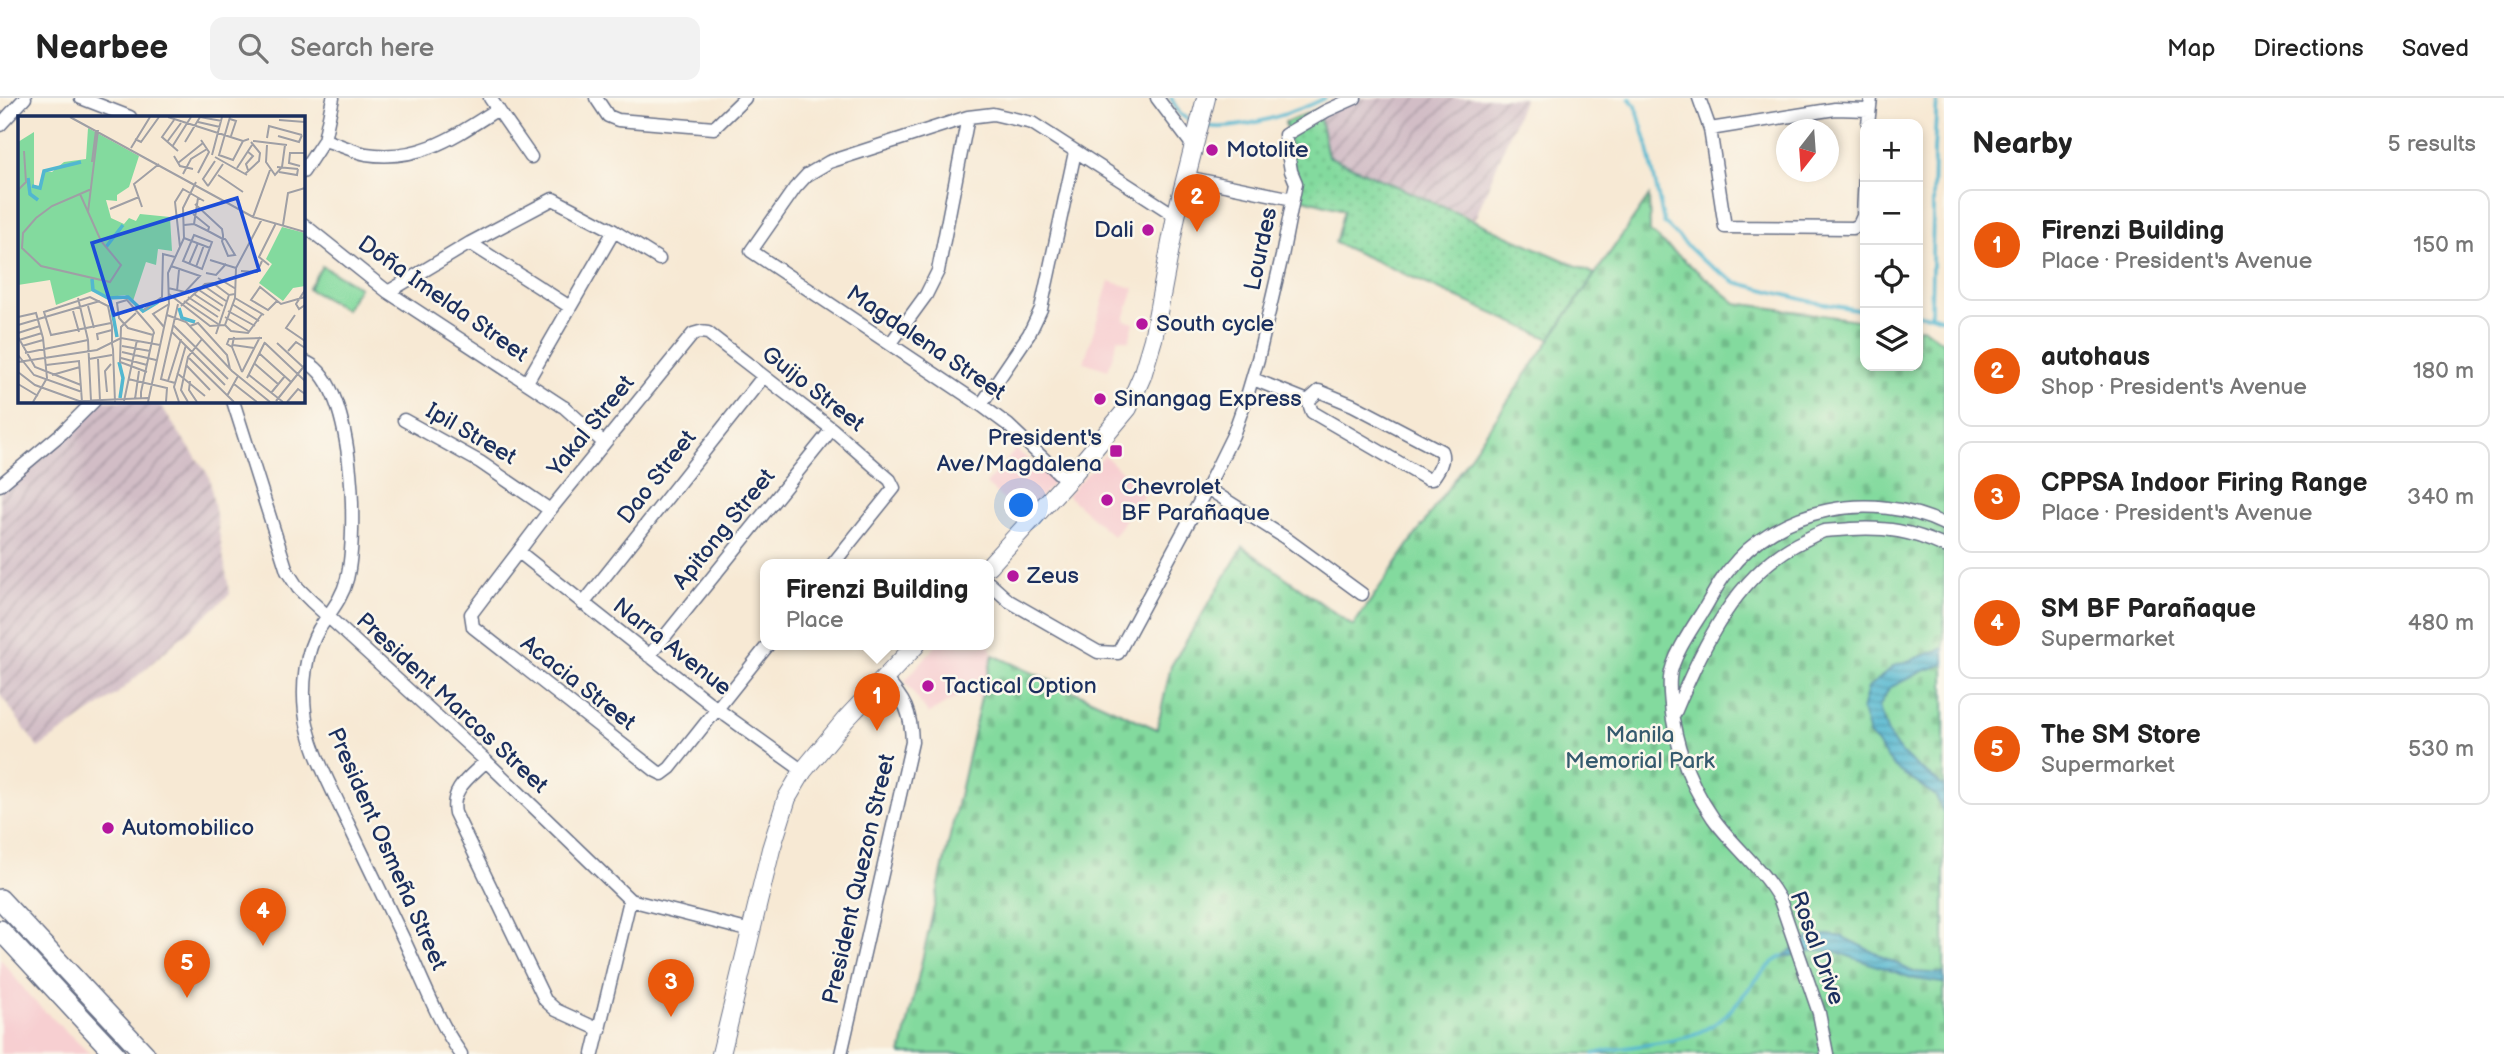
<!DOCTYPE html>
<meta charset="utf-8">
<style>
body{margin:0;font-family:"Balsamiq Sans",sans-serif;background:#f2f2f2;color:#222}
.controls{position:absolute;right:21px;top:21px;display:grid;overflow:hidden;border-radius:14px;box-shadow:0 4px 10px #0003}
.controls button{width:63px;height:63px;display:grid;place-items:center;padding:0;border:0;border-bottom:2px solid #e0e0e0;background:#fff;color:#222;font:35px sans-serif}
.compass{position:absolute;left:1776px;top:21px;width:63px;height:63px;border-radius:50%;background:#fff;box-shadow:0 4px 10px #0003;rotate:197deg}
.you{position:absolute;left:1022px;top:408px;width:24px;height:24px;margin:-18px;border:5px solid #fff;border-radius:50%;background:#1a73e8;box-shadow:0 0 0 10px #1a73e833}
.badge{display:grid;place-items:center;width:46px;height:46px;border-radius:50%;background:#ea580c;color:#fff;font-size:23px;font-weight:700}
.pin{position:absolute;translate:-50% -58px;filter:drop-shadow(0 2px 4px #0008)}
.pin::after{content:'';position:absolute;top:37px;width:24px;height:21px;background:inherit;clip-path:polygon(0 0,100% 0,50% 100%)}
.popup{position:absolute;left:760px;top:461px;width:234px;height:91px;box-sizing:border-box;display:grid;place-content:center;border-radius:14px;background:#fff;filter:drop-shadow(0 2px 5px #0005);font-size:23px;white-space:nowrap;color:#767676}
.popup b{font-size:26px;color:#222}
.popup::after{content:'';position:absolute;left:50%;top:100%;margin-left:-14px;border:14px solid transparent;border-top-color:#fff}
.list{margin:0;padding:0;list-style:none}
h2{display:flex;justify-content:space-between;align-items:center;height:91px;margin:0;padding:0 28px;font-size:30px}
h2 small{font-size:23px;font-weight:400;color:#767676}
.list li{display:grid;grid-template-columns:46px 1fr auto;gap:21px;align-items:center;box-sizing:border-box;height:112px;margin:0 14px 14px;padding:0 14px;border:2px solid #e0e0e0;border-radius:14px}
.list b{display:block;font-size:26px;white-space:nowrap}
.list p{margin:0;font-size:23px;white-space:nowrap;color:#767676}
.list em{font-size:23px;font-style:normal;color:#767676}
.icon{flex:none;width:38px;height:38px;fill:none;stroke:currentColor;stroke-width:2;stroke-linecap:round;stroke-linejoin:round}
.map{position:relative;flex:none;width:1944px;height:956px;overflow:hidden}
header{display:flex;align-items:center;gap:42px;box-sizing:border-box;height:98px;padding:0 35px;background:#fff;border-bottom:2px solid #e0e0e0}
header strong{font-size:33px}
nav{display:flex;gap:38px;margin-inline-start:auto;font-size:24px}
.search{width:490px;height:63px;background:#f2f2f2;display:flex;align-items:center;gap:18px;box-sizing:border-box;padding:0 24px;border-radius:14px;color:#767676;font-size:26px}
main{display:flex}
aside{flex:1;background:#fff}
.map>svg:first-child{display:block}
.built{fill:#f7cfd1}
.industrial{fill:url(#industrial-furrows)}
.grass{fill:url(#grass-dots);stroke:#4f847e;stroke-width:2}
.cemetery{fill:url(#cemetery-stones);stroke:#4f847e;stroke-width:2}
.pitch{fill:#83da9e;stroke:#4f847e;stroke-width:2}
.water{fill:url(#water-rules);stroke:#367397;stroke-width:2}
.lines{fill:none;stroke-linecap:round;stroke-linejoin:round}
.stream{stroke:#52b7d0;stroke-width:3.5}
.street-casing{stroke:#687087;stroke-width:15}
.secondary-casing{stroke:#687087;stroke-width:20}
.primary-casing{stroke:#687087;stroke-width:22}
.street{stroke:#fff;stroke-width:12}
.secondary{stroke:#fff;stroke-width:18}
.primary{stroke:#fff;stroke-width:19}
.poi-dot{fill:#b5179e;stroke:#fbf7ec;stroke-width:2.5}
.labels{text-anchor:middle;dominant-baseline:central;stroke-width:5;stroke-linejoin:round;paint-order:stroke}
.poi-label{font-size:23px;fill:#1b2f5e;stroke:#fbf7ec;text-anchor:start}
.street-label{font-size:23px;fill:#1b2f5e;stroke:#fbf7ec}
.park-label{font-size:23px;fill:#355a6e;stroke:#fbf7ec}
.inset-river{fill:none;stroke:#52b7d0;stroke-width:3.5}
.inset-road{fill:none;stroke:#9f9fa5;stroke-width:2}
.view{fill:#1d4ed8;fill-opacity:0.15;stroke:#1d4ed8;stroke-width:3.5}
.inset-edge{fill:none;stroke:#1b2f5e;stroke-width:3.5}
</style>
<header>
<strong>Nearbee</strong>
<div class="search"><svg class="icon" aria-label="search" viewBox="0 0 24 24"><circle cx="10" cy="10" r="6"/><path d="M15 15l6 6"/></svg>Search here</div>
<nav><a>Map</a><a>Directions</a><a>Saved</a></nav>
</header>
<main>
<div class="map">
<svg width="1944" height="956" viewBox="0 0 1944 956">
<defs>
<pattern id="industrial-furrows" width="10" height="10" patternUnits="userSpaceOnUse" patternTransform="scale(1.75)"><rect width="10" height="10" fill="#d2bdc6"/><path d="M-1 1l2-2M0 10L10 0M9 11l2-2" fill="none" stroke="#aa9aa4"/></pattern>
<pattern id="grass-dots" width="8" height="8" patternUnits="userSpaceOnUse" patternTransform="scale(1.75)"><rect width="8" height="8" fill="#83da9e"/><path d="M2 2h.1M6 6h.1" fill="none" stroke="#71bb8a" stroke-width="1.8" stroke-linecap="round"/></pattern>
<pattern id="cemetery-stones" width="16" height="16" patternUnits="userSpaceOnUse" patternTransform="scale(1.75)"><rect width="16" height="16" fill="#83da9e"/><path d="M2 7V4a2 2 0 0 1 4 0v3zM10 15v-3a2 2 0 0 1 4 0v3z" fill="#71bb8a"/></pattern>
<pattern id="water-rules" width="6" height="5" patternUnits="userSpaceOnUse" patternTransform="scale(1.75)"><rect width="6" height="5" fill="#52b7d0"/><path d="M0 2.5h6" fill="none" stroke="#4395ac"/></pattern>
</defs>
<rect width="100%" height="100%" fill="#fbf7ec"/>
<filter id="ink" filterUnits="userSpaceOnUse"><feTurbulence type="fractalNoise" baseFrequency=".0143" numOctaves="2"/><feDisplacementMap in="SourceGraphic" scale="14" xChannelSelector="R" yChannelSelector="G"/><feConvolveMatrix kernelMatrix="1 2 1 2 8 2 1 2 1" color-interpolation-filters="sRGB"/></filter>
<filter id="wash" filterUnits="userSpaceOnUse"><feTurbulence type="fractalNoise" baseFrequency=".00686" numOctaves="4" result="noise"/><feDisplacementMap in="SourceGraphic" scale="28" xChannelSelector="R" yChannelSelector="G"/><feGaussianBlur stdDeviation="1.57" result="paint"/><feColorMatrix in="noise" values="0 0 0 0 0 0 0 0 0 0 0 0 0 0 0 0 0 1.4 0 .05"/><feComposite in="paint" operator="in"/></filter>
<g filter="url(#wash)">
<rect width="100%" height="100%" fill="#f7e9d4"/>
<path class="built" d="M 1109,183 L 1134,190 L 1124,222 L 1134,225 L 1129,243 L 1118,240 L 1108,272 L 1084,264 Z
M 1016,351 L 1054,384 L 1023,419 L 986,386 Z
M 1104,357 L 1145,395 L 1113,438 L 1067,397 Z
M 936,547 L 989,547 L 993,557 L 981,600 L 964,595 L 928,616 L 905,583 Z
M 0,860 L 31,900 L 90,956 L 0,956 Z"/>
<path class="industrial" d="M 1339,0 L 1524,0 L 1475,121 L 1328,58 L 1318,11 Z
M 101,303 L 157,303 L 209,378 L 230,496 L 117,596 L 38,650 L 0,596 L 0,393 L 46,357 Z"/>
<path class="grass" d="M 1318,11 L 1328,58 L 1595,176 L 1550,241 L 1335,145 L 1344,112 L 1300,100 L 1285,24 Z"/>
<path class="cemetery" d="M 1649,98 L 1650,134 L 1736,205 L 1865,223 L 1865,268 L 1918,268 L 1918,230 L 1925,231 L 1944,245 L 1944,956 L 901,956 L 981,600 L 993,557 L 1157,631 L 1171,568 L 1243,449 L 1353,528 Z"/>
<path class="pitch" d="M 322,168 L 359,189 L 346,212 L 308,191 Z"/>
<path class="water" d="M 1944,550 L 1944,566 L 1923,573 L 1889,590 L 1879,609 C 1893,660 1907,658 1944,689 L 1944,716 L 1936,698 L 1895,670 L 1869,636 L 1862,612 L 1868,590 L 1894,568 Z
M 1827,837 L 1843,839 L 1913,874 L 1944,876 L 1944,885 L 1915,881 L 1834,853 L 1816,852 L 1780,860 L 1810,839 Z"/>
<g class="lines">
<path class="stream" d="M 1171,0 L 1180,16 L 1192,24
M 1629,0 L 1636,8 L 1647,46 L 1664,125 L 1702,162 L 1735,184 L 1809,203 L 1865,213
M 1206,28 C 1238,34 1297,14 1325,0
M 1918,216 L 1931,217 L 1944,221
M 1931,217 L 1934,53 L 1937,0
M 1594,956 C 1632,945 1680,949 1714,926 C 1741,908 1755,874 1783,858"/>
</g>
</g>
<g filter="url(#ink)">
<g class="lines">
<g class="street-casing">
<path id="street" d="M 81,0 L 130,19
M 490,0 L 531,59
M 596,0 L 608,18 L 618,22 L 714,30 L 745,0
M 1157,0 L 1193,48
M 1699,0 L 1710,31 L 1725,129 L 1853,130 L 1859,127 L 1863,118 L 1865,76
M 1868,26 L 1871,0
M 0,27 L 25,0
M 1710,31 L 1835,11 L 1868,12
M 324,42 C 338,46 352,53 366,56 C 420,64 455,38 498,11
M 303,74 L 324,42 L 333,0
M 1186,79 L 1293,101
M 303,126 L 388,194 L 562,308
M 470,145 L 570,209
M 388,194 L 470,145 L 553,101 L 614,133 L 659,161
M 891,245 L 926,197 L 938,173 L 968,19
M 303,263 C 355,279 358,436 347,481 C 342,501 330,514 319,531 C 305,554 302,588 305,614 C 309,649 328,682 342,713 C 363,756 383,799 404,842 C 422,880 437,922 461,956
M 1253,281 L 1308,303
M 527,284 L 614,133
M 1319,293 L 1353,307 L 1441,353 C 1445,363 1438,373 1432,381 L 1427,381 L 1312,314 L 1308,303 Z
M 233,303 L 287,473 L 298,490 L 311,503 L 486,663 L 630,802 L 751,833
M 981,307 L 1029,236 L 1041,211 L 1075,54
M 564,309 L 604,345
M 404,322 L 480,364 L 550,412
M 1067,383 L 1008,327 L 981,307 L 751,153 L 795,90 L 807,77 L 829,64 L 968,19 L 993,16 L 1032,25 L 1176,118
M 0,387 L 62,335 L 94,303
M 1207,390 L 1284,439 L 1362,496
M 519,454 L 717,611 L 803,673
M 989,485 L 1009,503 L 1098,554 L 1118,555 L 1207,390 L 1233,337 L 1247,298 L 1258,261 L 1282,158 L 1296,85 L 1291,73 L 1285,37 L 1326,13 L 1355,0
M 583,506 L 763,279
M 768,547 L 670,670 L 662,676 L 656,673 L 473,529 L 471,516 L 550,412 L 693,236 L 700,234 L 708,235 L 832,331 L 890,382 L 894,390 L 832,467
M 649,558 L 832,331
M 1674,617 C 1701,551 1737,473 1805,442 C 1811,439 1818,435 1824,433 C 1833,432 1843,432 1851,431 C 1887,429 1911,433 1944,448
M 486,663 C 470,679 450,691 455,715 L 545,902 L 556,912 L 600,932
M 593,956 L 630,802
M 841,956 L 912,644 C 911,614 905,602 885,581
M 1827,956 L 1819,915 L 1780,802 C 1762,770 1734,749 1713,720 C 1693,691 1679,657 1673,622 C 1671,609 1669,593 1670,580 C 1671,561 1692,530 1703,513 C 1711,500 1718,485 1728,473 C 1778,408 1872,392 1944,426"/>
</g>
<g class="secondary-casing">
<path id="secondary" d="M 989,468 L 1067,383 L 1128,310 L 1142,278 L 1153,241 L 1176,118 L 1206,0
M 721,956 L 771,751 L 787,700 L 803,673 L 846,621 L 916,547"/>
</g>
<g class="primary-casing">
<path id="primary" d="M 0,801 L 145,956
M 0,832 L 115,956"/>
</g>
<use href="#street" class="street"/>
<use href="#secondary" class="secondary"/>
<use href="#primary" class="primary"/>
</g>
</g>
<g class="poi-dot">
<circle cx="1212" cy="52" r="7"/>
<circle cx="1148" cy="132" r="7"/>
<circle cx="1142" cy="226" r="7"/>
<circle cx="1100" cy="301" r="7"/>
<rect x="1109" y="346" width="14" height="14" rx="3.5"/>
<circle cx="1107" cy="402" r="7"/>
<circle cx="1013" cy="478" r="7"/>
<circle cx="928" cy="588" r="7"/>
<circle cx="108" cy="730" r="7"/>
</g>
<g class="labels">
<g class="poi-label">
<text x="1226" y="52">Motolite</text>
<text x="1134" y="132" text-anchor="end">Dali</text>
<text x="1156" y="226">South cycle</text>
<text x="1114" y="301">Sinangag Express</text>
<text x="1102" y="340" text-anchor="end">President's<tspan x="1102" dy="26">Ave/Magdalena</tspan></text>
<text x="1121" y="389">Chevrolet<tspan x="1121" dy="26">BF Parañaque</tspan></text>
<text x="1027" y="478">Zeus</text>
<text x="942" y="588">Tactical Option</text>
<text x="122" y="730">Automobilico</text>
</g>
<g class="street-label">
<text transform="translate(1261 151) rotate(-78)">Lourdes</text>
<text transform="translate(443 201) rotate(35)">Doña Imelda Street</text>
<text transform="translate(926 245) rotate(34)">Magdalena Street</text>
<text transform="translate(813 291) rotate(38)">Guijo Street</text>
<text transform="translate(591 328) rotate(-51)">Yakal Street</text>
<text transform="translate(471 336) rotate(30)">Ipil Street</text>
<text transform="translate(657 379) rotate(-52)">Dao Street</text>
<text transform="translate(724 431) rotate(-51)">Apitong Street</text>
<text transform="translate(672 549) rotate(38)">Narra Avenue</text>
<text transform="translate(578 585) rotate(38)">Acacia Street</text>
<text transform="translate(452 605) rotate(43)">President Marcos Street</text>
<text transform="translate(387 751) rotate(66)">President Osmeña Street</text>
<text transform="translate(859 781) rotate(-77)">President Quezon Street</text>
<text transform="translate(1817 850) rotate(70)">Rosal Drive</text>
</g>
<g class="park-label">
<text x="1640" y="637">Manila<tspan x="1640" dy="26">Memorial Park</tspan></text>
</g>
</g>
<g transform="translate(18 18)">
<rect width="287" height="287" fill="#f7e9d4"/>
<path d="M 70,12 L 121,40 L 111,71 L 99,79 L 99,85 L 88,84 L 93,102 L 106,108 L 111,102 L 118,105 L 122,98 L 152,101 L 154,135 L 140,133 L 138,149 L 128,146 L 115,185 L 107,179 L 92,181 L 74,175 L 38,189 L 32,164 L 0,169 L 0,26 L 16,16 L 16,69 L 21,71 L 25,55 L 34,56 L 46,46 L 68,43 ZM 264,111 L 287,117 L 287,170 L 275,172 L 265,185 L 241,167 L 254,148 L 248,143 Z" fill="#83da9e"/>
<path class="inset-river" d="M 10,62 L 12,78 L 20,84M 14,70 L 22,72 L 26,55 L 63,46M 88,131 L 105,109M 74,163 L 75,174 L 90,182 L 110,181 L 125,195 L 140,186M 92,183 L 99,221M 161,192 L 164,202 L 177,206M 101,246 L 105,262 L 102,282"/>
<path class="inset-road" d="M 52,1 L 235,101 L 287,116M 150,1 L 225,25M 182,1 L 204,5M 212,1 L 201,39 L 215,44 L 225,25 L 231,23M 212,3 L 218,5 L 213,20M 156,4 L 144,21 L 160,35M 261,4 L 287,6M 180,6 L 202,11M 260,20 L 281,26 L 284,19M 249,22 L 251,10 L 284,19M 117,23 L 123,26 L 141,1M 235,25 L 269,29M 149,26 L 163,7M 167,26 L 182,1M 249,29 L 248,46 L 257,59 L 264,51 L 267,29M 154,31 L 173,1M 113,32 L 132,1M 229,35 L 235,40 L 228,48 L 230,54M 194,39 L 204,1M 156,40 L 162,50 L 175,53M 197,41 L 229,59M 74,46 L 78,14M 160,47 L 185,27M 282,50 L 271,47 L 272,37 L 287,37M 259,51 L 280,53M 219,52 L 234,29M 261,56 L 279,59 L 280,53M 180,57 L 191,36 L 183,24M 165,58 L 173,43 L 189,33M 227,58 L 241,45 L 242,37 L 233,26M 200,59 L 225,76M 190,70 L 185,63 L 197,45M 190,70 L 205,48M 0,74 L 8,66 L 6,35M 62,78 L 83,125 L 103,149 L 92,166 L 23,150 L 4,132 L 5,117 L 18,102 L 34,90 L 62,78 L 71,74 L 73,74M 124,91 L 116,68 L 141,48M 92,93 L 121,81M 70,96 L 80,14M 175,98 L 191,111 L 190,115M 235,101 L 252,54M 176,108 L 180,82M 166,109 L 176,108 L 190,115 L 203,122 L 205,123 L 207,123 L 208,124 L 217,139 L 210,140 L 205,128 L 204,125 L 205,123 L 205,119 L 204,113 L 177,88M 265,109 L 270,77 L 287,72M 176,119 L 194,126 L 184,153 L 165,145 ZM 166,122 L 192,132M 162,131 L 157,86 L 165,73 L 186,85M 192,144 L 218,152M 171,148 L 180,127M 251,149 L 241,141 L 258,107M 178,151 L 186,129M 223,155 L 239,156 L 244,145M 188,157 L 198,159 L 208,148M 200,162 L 218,173M 186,170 L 208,185M 150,172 L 167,176 L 182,160 L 153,150M 181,174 L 205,190M 287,174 L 278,188 L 281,193 L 287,189M 159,175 L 161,154M 151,178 L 192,210 L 207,209M 176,178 L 202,195M 170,181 L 200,201M 60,182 L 70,224 L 73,285M 217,182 L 246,199M 166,185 L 200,208M 259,185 L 250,194 L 233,184 L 242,171 L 263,188 L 287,181M 214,188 L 241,205M 70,190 L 76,212M 163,190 L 187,168 L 195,167 L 211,179 L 217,178M 126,194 L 144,181 L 145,138 L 157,141M 55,195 L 61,216M 210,195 L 237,210M 118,197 L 103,211 L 102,246 L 129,256M 244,198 L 230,217 L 213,215 L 207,209 L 217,182 L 218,152 L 244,103M 149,199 L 168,206 L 214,255 L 252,286M 277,199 L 268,212 L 287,225M 0,201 L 18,197 L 25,222 L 29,262 L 15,286M 207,201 L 232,216M 93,207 L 33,219 L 26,196 L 72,181 L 90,190 L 94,210 L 94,228 L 95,233 L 97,286M 0,209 L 82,185M 155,209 L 210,263M 172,210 L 180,207 L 209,239 L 212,253M 146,211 L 135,198 L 151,188M 154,216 L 207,269M 0,217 L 22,210M 198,218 L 211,179M 0,221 L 17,251 L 63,269M 216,221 L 214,231 L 224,256M 1,224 L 24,217M 80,224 L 79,218 L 94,214M 247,227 L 287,265M 259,227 L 286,252M 215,229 L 236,232M 4,230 L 25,224M 104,230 L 132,235M 214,231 L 209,228 L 211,223 L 244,222M 270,235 L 278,226 L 287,232M 104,236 L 138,244M 7,237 L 70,224M 242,238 L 273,266M 0,239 L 16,259 L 64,276M 103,242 L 129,249M 171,242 L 216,286M 71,243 L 94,239M 80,243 L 82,285M 0,246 L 79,234 L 103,222 L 142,229M 237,248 L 260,268M 28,249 L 61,245 L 64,286M 168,249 L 192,274M 0,256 L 17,269 L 61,285 L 130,282M 224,256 L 242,221M 159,257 L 187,280M 34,259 L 62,251M 231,259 L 265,286M 229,262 L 247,226M 110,263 L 149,272 L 148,286M 150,265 L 163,223M 172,265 L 171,274 L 179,286M 157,267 L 143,263 L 160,188M 0,268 L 20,280M 216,268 L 239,286M 89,276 L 87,255 L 93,248M 253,277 L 267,260M 209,280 L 220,260M 117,283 L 121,255M 123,283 L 123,276 L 134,225 L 135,219 L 136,217 L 135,214 L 109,184 L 99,187 L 101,202 L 110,212 L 135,219M 106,285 L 119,224M 258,285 L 287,249M 130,286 L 151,188 L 150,157 L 166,122 L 165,92 L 178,66M 161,286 L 156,271 L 168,229M 170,286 L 163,274 L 170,241 L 184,223M 269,286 L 280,273 L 287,278"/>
<path class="view" d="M 219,82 L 241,154 L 96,199 L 74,127 Z"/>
<rect width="287" height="287" class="inset-edge"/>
</g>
</svg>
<div class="controls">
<button>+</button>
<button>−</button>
<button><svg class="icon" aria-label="locate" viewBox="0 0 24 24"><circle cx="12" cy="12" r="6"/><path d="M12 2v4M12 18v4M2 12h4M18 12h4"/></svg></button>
<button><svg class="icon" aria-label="layers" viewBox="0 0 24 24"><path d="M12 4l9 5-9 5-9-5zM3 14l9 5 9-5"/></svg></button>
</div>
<svg class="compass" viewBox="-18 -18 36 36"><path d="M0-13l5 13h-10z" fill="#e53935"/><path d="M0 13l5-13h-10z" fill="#767676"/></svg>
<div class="you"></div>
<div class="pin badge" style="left:877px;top:633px">1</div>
<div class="popup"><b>Firenzi Building</b>Place</div>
<div class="pin badge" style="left:1197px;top:134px">2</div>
<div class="pin badge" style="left:671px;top:919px">3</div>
<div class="pin badge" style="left:263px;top:848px">4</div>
<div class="pin badge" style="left:187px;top:900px">5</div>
</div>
<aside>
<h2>Nearby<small>5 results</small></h2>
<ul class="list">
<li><span class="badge">1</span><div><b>Firenzi Building</b><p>Place · President's Avenue</p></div><em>150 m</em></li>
<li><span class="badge">2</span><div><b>autohaus</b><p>Shop · President's Avenue</p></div><em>180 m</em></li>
<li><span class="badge">3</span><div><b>CPPSA Indoor Firing Range</b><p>Place · President's Avenue</p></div><em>340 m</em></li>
<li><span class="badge">4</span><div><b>SM BF Parañaque</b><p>Supermarket</p></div><em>480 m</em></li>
<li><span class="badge">5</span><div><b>The SM Store</b><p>Supermarket</p></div><em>530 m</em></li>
</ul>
</aside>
</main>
